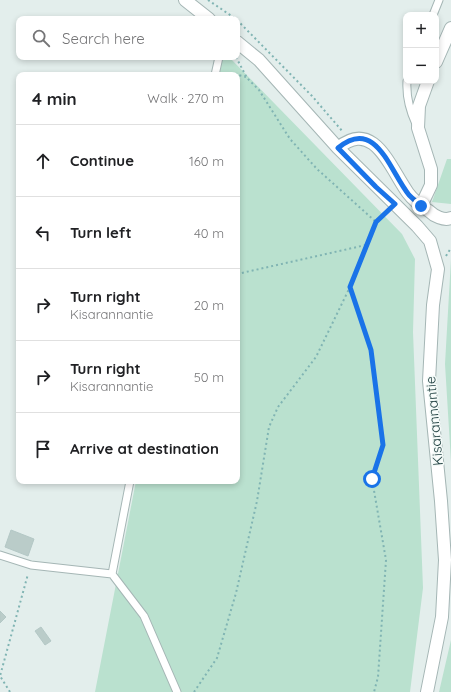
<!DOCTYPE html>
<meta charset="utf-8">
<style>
body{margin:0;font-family:Quicksand,sans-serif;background:#f6f6f6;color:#202124}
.controls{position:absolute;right:12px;top:12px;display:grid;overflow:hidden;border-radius:8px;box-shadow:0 2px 6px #0003}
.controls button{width:36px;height:36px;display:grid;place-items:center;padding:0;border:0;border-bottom:1px solid #e0e0e0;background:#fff;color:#202124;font:20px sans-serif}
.stop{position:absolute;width:12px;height:12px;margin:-9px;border:3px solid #1a73e8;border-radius:50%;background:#fff}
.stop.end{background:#1a73e8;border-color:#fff;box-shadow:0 1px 4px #0008}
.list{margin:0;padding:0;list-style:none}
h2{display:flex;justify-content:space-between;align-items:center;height:52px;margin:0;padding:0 16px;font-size:17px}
h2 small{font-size:13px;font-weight:400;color:#757577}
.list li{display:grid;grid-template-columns:26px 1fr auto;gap:12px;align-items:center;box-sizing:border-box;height:72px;padding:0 16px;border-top:1px solid #e0e0e0}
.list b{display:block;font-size:15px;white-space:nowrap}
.list p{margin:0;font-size:13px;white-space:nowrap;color:#757577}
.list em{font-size:13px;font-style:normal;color:#757577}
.icon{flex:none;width:22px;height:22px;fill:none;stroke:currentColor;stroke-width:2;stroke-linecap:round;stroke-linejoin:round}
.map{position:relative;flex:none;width:451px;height:692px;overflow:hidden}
.search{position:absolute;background:#fff;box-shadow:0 2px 6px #0003;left:16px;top:16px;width:224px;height:44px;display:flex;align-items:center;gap:10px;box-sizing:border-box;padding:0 14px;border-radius:8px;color:#757577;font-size:15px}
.panel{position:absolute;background:#fff;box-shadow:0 2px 6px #0003;left:16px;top:72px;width:224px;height:412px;border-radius:8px}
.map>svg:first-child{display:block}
.green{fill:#bae1cf}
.building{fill:#baccc9;stroke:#b4c8c6}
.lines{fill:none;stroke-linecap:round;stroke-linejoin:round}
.lane-casing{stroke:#a5b6b5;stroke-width:9}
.street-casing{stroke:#a5b6b5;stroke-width:14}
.path{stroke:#80b4b3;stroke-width:2;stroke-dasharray:2 3;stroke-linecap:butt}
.lane{stroke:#fff;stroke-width:7}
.street{stroke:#fff;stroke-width:12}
.route{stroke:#1a73e8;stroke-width:5}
.labels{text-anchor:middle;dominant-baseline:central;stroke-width:3;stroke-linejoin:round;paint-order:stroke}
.street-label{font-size:14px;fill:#204041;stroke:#f4faf8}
</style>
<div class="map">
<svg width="451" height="692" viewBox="0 0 451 692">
<rect width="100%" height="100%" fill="#e3eeec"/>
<path class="green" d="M 223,57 L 229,57 L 402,234 L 415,259 L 413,332 L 423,588 L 410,692 L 95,692 L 136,481 L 237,481 L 237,75 L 218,75 Z
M 447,159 L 451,159 L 451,204 L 432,202 Z
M 451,259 L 451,462 L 445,364 Z
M 451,640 L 451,692 L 439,692 Z"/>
<path class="building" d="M 11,530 L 34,539 L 28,556 L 5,547 Z
M 0,611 L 6,617 L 0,623 Z
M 41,627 L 51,641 L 45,645 L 35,631 Z"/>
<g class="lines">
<g class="lane-casing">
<path id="lane" d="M 433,15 L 439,0
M 215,75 L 219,57
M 407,81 C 406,97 409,109 416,124
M 130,481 L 112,574 L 144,616 L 177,692
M 0,555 L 31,565 L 112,574"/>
</g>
<g class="street-casing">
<path id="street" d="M 185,0 L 209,19
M 237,42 L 259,60 L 338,148 L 417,226 L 430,241 L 438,269 L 433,305 L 429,381 L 441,501 L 445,560 L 442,617 L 427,692
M 436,62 L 451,28
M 338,148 C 374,118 390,168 408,193 C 413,200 421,206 429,211 C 434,216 444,221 451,218
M 421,206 L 431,185 L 431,169 L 418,128 L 419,106 L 428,81"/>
</g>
<path class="path" d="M 208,0 L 236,19
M 237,20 L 312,96 L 343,132
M 236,57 L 247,78 L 259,90 L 290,139 L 317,169 L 376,222
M 225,75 L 231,73 L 246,77
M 446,256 L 451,248
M 237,274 L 366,245
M 350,287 L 371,350 L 383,445 L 372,479 L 386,560 L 378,677 L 374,692
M 10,692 L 0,676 L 28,574
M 194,692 L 217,658 L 236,593 L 257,501 L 269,427 L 278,407 L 316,357 L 350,287 L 376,222 L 386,212"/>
<use href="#lane" class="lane"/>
<use href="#street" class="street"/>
</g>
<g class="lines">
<path class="route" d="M 372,479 L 383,445 L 371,350 L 350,287 L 376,222 L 395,204 L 376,187 L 338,148 C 376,116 390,172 409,195 C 413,199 417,202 421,206"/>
</g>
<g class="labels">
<g class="street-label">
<text transform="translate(434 421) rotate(-95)">Kisarannantie</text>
</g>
</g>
</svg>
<div class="controls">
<button>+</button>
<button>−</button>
</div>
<div class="stop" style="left:372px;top:479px"></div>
<div class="stop end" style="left:421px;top:206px"></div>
<div class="search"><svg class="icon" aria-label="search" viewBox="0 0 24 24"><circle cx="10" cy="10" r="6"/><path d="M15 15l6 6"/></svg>Search here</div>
<section class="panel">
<h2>4 min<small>Walk · 270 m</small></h2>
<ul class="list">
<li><svg class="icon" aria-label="ahead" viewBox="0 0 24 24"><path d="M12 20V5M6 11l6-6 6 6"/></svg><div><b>Continue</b></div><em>160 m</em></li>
<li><svg class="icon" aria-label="left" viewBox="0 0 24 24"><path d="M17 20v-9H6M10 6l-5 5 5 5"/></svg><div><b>Turn left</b></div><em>40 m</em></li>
<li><svg class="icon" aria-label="right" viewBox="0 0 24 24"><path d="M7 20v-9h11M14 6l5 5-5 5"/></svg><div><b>Turn right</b><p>Kisarannantie</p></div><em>20 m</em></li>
<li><svg class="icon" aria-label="right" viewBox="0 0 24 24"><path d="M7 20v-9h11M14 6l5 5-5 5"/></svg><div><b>Turn right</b><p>Kisarannantie</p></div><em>50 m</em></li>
<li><svg class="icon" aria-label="arrive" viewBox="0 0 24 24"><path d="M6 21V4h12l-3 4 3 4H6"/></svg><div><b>Arrive at destination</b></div></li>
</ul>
</section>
</div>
